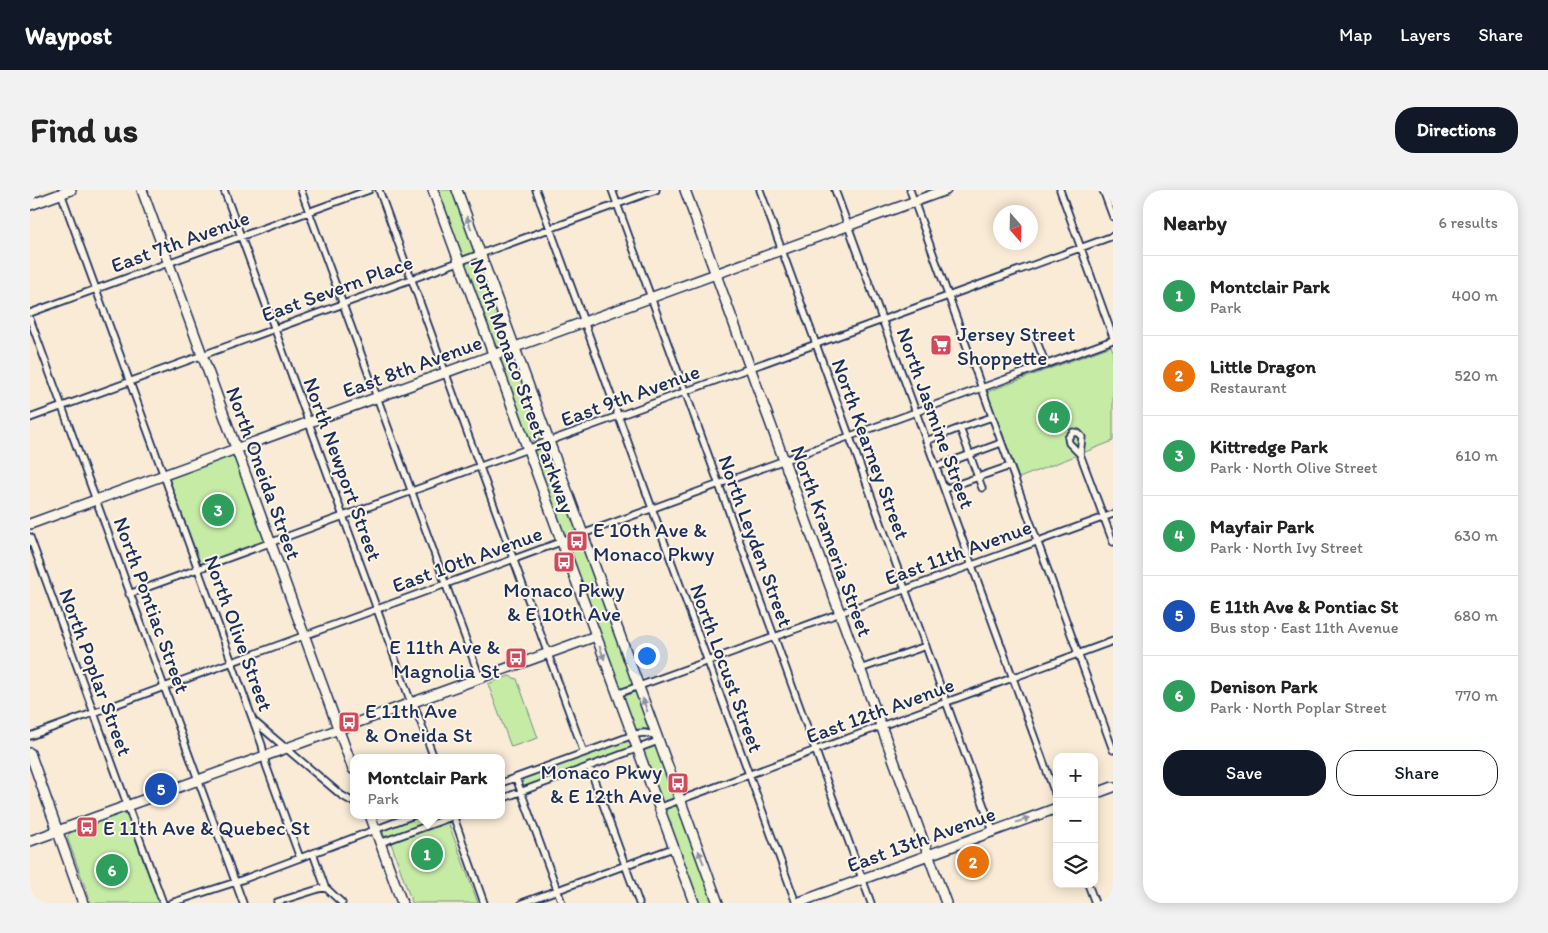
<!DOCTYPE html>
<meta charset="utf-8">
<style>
body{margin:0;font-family:Itim,sans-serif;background:#f2f2f2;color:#222}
.controls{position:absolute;right:15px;bottom:15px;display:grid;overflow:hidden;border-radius:10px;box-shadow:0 2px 12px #0003}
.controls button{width:45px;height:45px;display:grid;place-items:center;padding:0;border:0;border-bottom:1px solid #e0e0e0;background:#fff;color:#222;font:25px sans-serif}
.compass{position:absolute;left:963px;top:15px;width:45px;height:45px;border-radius:50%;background:#fff;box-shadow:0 2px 12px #0003;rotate:160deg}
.you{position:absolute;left:616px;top:465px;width:18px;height:18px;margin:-12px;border:4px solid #fff;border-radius:50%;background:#1a73e8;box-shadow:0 0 0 8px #1a73e833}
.badge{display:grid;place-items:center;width:32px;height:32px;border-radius:50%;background:#111827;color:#fff;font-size:16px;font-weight:700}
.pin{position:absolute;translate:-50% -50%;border:2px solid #fff;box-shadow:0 1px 5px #0006}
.popup{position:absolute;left:320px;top:564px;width:155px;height:65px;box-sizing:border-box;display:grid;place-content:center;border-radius:10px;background:#fff;filter:drop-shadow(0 1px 4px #0005);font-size:16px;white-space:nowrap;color:#767676}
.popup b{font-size:19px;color:#222}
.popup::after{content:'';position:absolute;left:50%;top:100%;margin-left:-10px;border:10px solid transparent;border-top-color:#fff}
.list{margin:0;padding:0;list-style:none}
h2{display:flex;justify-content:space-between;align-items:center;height:65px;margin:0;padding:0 20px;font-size:21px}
h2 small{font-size:16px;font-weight:400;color:#767676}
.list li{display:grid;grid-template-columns:32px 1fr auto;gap:15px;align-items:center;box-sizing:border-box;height:80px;padding:0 20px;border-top:1px solid #e0e0e0}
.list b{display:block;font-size:19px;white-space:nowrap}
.list p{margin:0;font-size:16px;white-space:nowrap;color:#767676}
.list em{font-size:16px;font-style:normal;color:#767676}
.actions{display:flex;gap:10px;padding:15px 20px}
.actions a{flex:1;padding:11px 0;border:1px solid #111827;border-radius:20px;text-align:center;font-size:18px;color:#111827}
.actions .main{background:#111827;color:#fff}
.icon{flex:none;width:28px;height:28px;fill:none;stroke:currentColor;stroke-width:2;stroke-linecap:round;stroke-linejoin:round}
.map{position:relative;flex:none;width:1083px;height:713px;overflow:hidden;border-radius:20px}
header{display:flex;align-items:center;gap:30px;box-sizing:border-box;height:70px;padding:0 25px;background:#111827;color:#fff}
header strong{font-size:24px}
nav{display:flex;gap:28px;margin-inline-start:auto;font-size:18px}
.intro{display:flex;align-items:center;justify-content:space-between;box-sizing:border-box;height:120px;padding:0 30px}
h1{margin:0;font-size:35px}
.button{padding:12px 22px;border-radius:20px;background:#111827;color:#fff;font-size:18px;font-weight:700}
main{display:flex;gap:30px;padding:0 30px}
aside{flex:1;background:#fff;border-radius:20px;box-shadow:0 2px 12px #0003}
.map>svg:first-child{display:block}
.green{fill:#c6eba5;stroke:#708d82}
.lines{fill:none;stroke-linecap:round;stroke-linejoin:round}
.street-casing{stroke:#1b2f5e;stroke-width:9}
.secondary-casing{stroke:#1b2f5e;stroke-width:12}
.primary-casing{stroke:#1b2f5e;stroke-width:12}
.street{stroke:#fcf5e5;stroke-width:5.5}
.secondary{stroke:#fcf5e5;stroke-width:9}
.primary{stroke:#fcf5e5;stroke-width:9}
.oneway{fill:#8c92a2}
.labels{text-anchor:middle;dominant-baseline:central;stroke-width:4;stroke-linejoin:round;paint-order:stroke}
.street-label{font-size:21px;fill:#1b2f5e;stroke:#fcf5e5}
.poi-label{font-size:21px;fill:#1b2f5e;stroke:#fcf5e5;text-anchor:start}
</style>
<header>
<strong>Waypost</strong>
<nav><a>Map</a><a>Layers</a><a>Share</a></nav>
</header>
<div class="intro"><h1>Find us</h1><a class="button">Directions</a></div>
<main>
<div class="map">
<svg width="1083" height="713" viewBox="0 0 1083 713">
<rect width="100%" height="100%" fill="#f9ebd6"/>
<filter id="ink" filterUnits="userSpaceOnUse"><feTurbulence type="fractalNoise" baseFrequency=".02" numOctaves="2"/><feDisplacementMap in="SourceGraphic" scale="10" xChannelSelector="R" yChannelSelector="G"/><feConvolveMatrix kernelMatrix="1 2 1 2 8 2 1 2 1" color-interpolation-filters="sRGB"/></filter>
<g filter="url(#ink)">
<path class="green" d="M 407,0 L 424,0 L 445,60 C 442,63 435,67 431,65 Z
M 445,69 L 449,70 L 478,153 L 468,157 L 464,156 L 434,74 Z
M 1081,156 L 1083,161 L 1083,251 L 989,288 L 957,202 Z
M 482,163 L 483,163 L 512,245 L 510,249 L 499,252 L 469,168 Z
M 517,257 L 547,339 L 535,345 L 533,345 L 503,261 Z
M 204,265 L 236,351 L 171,375 L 139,289 Z
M 546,349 L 550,349 L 602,490 L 602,495 L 590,499 L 536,354 Z
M 479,486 L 487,489 L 508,548 L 481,557 L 458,494 Z
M 603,502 L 607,502 L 618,539 L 604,539 L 592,507 Z
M 596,551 L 600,551 L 601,553 L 600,559 L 497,596 L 494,596 L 492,593 L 494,588 Z
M 626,556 L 643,603 L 642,609 L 631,613 L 612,561 Z
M 644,615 L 649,619 L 683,713 L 666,713 L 634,620 Z
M 92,623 L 96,624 L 128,711 L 127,713 L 61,713 L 37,647 L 40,643 Z
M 393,625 L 416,625 L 358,647 L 353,645 L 354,639 Z
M 418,632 L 448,713 L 382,713 L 361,653 Z"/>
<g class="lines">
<g class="street-casing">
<path id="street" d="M 194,0 L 379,507 L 385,517 L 404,568
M 271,0 L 450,488
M 349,0 L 554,563
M 506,0 L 766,713
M 582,0 L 841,713
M 730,0 L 963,641
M 805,0 L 1027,609
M 880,0 L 1083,560
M 1030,0 L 1083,147
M 1073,0 L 1083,27
M 31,3 L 232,555 L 236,575 L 270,668
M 0,123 L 339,0
M 0,129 L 213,713
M 1004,144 L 1016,175
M 0,228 L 626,0
M 896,251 L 930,238
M 1050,264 L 1039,253 L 1038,248 L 1043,242 L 1048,243 L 1052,247 L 1050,264 L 1083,352
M 906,277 L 971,253
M 952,298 L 930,238 L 962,227
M 914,299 L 980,276
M 0,347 L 133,713
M 99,404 L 1083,46
M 830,479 L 896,456
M 587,504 L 1083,324
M 225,532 L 311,605 L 323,612
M 0,546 L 1083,150
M 559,576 L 609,713
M 486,588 L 532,713
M 471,593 L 606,544 L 614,543 L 626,545
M 471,609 L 628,551
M 628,618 L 1083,451
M 423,625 L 454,713
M 350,653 L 427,625
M 283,663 L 295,697 L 312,713
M 1058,694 L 1065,713
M 247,712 L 295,697
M 141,713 L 206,692 L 384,625
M 492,713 L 643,658"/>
</g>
<g class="secondary-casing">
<path id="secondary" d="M 112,0 L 323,579
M 655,0 L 916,713
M 0,15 L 41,0
M 0,334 L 916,0
M 0,563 L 53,713
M 1064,604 L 1083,597
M 340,625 L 372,713
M 0,651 L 566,446
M 767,713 L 1027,618"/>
</g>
<g class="primary-casing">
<path id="primary" d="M 403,0 L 664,713
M 427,0 L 688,713"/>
</g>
<use href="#street" class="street"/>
<use href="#secondary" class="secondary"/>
<use href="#primary" class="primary"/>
</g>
<defs><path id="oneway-solid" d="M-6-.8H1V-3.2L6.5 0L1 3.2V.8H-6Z" transform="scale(1.25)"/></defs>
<g class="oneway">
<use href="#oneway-solid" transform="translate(439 33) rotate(-110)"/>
<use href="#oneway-solid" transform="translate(572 463) rotate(70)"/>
<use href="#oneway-solid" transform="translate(615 515) rotate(-110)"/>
<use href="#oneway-solid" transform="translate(993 630) rotate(-20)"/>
<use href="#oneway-solid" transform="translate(671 667) rotate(-111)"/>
</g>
</g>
<defs>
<g id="supermarket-square" transform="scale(1.125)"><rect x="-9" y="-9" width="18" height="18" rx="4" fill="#d1495b" stroke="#fcf5e5"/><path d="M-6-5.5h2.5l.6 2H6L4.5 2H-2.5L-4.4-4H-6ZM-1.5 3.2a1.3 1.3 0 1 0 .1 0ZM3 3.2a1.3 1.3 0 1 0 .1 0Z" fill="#fff"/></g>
<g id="bus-square" transform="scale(1.125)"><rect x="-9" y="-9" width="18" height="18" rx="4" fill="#d1495b" stroke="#fcf5e5"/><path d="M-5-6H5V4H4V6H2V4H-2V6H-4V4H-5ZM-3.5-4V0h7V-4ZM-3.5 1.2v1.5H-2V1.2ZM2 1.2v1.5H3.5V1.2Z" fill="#fff"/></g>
</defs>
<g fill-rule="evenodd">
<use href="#supermarket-square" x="911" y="155"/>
<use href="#bus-square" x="547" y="351"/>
<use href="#bus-square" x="534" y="372"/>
<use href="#bus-square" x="486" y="468"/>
<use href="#bus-square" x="319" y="532"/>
<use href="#bus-square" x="648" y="593"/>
<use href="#bus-square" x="57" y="637"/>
</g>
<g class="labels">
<g class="street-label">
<text transform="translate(150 51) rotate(-20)">East 7th Avenue</text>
<text transform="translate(307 98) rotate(-20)">East Severn Place</text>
<text transform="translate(382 176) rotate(-20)">East 8th Avenue</text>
<text transform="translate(493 196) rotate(70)">North Monaco Street Parkway</text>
<text transform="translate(600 205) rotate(-20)">East 9th Avenue</text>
<text transform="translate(906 228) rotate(70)">North Jasmine Street</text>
<text transform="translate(841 259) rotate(70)">North Kearney Street</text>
<text transform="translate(313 279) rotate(70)">North Newport Street</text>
<text transform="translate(234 283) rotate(70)">North Oneida Street</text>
<text transform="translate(726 351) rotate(70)">North Leyden Street</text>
<text transform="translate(802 351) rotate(70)">North Krameria Street</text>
<text transform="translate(928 362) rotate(-20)">East 11th Avenue</text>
<text transform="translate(437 369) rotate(-20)">East 10th Avenue</text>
<text transform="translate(122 415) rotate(70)">North Pontiac Street</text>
<text transform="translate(209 443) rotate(70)">North Olive Street</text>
<text transform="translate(697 478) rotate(70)">North Locust Street</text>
<text transform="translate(66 482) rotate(70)">North Poplar Street</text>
<text transform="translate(850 520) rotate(-20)">East 12th Avenue</text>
<text transform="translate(891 649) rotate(-20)">East 13th Avenue</text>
</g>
<g class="poi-label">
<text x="927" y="143">Jersey Street<tspan x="927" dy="24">Shoppette</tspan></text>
<text x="563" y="339">E 10th Ave &amp;<tspan x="563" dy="24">Monaco Pkwy</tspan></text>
<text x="534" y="399" text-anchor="middle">Monaco Pkwy<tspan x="534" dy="24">&amp; E 10th Ave</tspan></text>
<text x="470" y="456" text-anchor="end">E 11th Ave &amp;<tspan x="470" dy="24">Magnolia St</tspan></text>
<text x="335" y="520">E 11th Ave<tspan x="335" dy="24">&amp; Oneida St</tspan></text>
<text x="632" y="581" text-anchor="end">Monaco Pkwy<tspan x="632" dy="24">&amp; E 12th Ave</tspan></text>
<text x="73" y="637">E 11th Ave &amp; Quebec St</text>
</g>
</g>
</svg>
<div class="controls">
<button>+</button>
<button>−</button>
<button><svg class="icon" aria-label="layers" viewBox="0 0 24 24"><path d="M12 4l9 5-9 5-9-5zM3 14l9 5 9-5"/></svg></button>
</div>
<svg class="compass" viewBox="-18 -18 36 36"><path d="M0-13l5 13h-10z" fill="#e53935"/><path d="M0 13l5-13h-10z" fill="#767676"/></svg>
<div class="you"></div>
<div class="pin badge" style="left:397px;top:664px;background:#2e9e5b">1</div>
<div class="popup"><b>Montclair Park</b>Park</div>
<div class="pin badge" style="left:943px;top:672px;background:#e8710a">2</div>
<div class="pin badge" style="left:188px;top:320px;background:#2e9e5b">3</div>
<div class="pin badge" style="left:1024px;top:227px;background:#2e9e5b">4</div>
<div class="pin badge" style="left:131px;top:599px;background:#1a4fb4">5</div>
<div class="pin badge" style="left:82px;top:680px;background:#2e9e5b">6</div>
</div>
<aside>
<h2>Nearby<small>6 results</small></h2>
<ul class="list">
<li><span class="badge" style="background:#2e9e5b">1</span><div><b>Montclair Park</b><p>Park</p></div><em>400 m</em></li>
<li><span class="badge" style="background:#e8710a">2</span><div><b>Little Dragon</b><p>Restaurant</p></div><em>520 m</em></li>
<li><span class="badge" style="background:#2e9e5b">3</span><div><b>Kittredge Park</b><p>Park · North Olive Street</p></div><em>610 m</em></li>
<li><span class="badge" style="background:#2e9e5b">4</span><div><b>Mayfair Park</b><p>Park · North Ivy Street</p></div><em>630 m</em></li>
<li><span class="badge" style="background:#1a4fb4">5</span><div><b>E 11th Ave &amp; Pontiac St</b><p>Bus stop · East 11th Avenue</p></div><em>680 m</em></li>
<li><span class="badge" style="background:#2e9e5b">6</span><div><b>Denison Park</b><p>Park · North Poplar Street</p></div><em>770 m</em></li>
</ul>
<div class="actions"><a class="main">Save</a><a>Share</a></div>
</aside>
</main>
